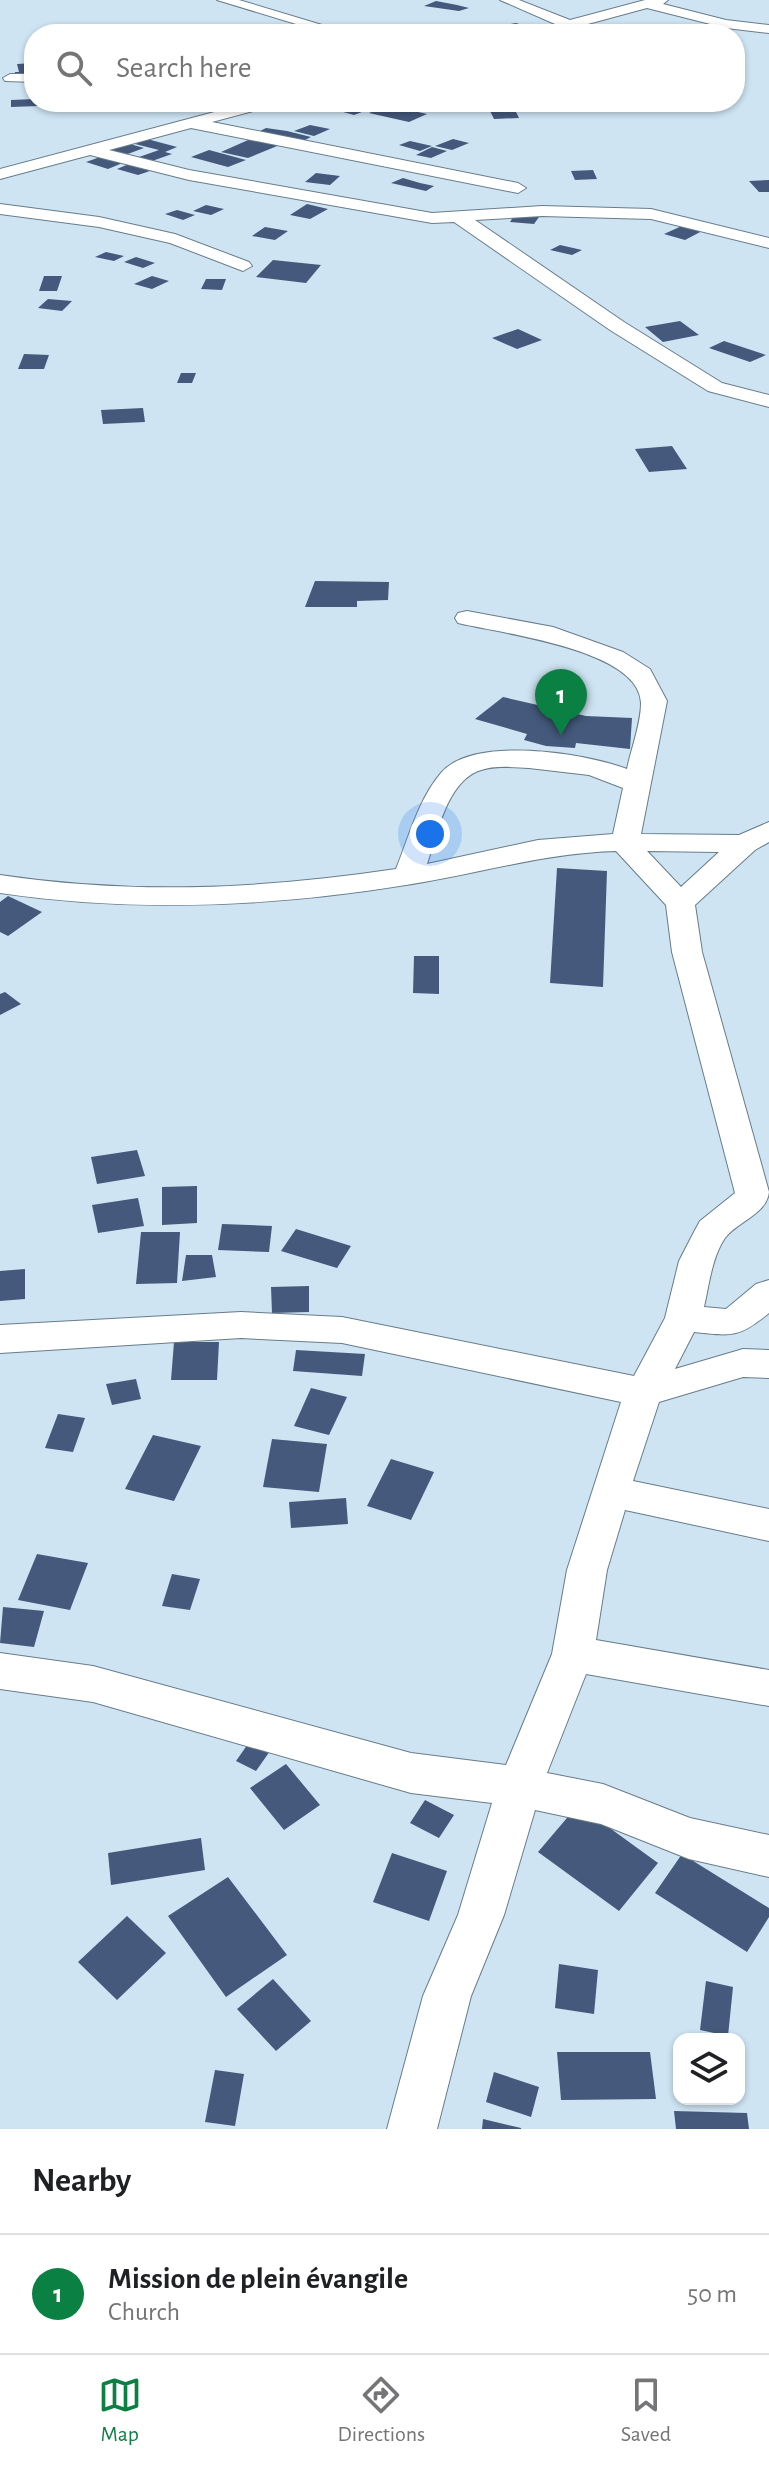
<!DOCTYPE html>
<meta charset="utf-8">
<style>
body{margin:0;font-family:"Alegreya Sans",sans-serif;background:#f6f6f6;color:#202124}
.controls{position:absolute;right:24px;bottom:24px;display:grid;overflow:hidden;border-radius:16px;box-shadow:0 2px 6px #0004}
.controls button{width:72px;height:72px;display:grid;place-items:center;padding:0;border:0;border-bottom:2px solid #e0e0e0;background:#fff;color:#202124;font:40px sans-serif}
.you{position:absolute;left:430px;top:834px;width:28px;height:28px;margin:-20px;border:6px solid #fff;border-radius:50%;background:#1a73e8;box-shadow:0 0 0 12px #1a73e833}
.badge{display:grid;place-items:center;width:52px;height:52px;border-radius:50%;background:#0b8043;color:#fff;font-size:26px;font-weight:700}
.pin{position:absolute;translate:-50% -66px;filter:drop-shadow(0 2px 4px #0008)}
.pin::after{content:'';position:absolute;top:42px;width:28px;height:24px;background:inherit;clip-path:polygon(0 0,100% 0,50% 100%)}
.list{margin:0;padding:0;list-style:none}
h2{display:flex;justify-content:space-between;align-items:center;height:104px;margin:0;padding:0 32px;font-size:34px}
h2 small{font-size:26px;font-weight:400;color:#757577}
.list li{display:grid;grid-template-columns:52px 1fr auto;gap:24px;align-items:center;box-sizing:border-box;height:120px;padding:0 32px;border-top:2px solid #e0e0e0}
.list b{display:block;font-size:30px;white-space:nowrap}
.list p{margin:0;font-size:26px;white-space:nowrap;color:#757577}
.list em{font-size:26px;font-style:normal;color:#757577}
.icon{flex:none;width:44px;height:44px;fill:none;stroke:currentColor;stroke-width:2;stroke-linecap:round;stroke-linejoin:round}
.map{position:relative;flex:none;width:769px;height:2129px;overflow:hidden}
.search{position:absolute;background:#fff;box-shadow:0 2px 6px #0004;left:24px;right:24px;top:24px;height:88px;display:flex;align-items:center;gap:20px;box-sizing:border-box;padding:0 28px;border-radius:32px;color:#757577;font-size:30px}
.sheet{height:224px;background:#fff}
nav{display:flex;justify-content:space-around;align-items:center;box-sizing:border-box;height:112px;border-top:2px solid #e0e0e0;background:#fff;font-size:22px;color:#757577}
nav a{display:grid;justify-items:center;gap:4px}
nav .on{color:#0b8043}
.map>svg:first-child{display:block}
.building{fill:#44597b}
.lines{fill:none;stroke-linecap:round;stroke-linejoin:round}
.minor-casing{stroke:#687c8a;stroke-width:2}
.minor{fill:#fff;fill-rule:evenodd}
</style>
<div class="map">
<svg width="769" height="2129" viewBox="0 0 769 2129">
<rect width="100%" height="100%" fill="#cee4f3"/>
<path class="building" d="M 436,1 L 457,5 L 469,8 L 459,11 L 424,6 Z
M 516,23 L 534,29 L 518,32 L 500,26 Z
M 34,63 L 34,70 L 23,71 L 34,71 L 34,77 L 14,77 L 15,72 L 19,72 L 17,64 Z
M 34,99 L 39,106 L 11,107 L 11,100 Z
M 185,102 L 197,102 L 211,106 L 198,110 L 177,105 Z
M 357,102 L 375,107 L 354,115 L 336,110 Z
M 387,105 L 427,114 L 409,122 L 369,113 Z
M 515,110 L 519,118 L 494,119 L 490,111 Z
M 310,125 L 330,129 L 314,136 L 294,131 Z
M 266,128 L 287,131 L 311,137 L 301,142 L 256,133 Z
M 255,137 L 282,144 L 248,158 L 221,152 Z
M 147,139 L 177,147 L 165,152 L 172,154 L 152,161 L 139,157 L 159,150 L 135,144 Z
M 453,139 L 469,143 L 452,150 L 435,146 Z
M 410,141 L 432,146 L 420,151 L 399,145 Z
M 130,144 L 144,148 L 125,155 L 111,150 Z
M 432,147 L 447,151 L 431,158 L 416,155 Z
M 209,150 L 246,160 L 228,167 L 191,157 Z
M 103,156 L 125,162 L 108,169 L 86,162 Z
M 129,164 L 150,171 L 138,175 L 117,169 Z
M 593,170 L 597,179 L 575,180 L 571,171 Z
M 316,173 L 340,176 L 330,185 L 305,182 Z
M 403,178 L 420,183 L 434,186 L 426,191 L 391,183 Z
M 769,180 L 769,192 L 759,192 L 749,181 Z
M 307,204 L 328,209 L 310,219 L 290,215 Z
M 206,205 L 224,209 L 211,215 L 193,211 Z
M 177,210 L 195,215 L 183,220 L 165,214 Z
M 515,214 L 539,217 L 534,224 L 510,222 Z
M 684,225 L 704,230 L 685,240 L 664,234 Z
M 265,227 L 288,231 L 275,240 L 252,236 Z
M 560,245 L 582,250 L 572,255 L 550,250 Z
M 106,252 L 124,256 L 114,261 L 95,257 Z
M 136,257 L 155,263 L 143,268 L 124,262 Z
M 273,260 L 321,265 L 306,283 L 256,277 Z
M 44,276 L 62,276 L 57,291 L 39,291 Z
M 152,276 L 169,281 L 152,289 L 134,284 Z
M 206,279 L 226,279 L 222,290 L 201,289 Z
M 48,299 L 72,301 L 62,311 L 38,308 Z
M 680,321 L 699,335 L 663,342 L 645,327 Z
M 518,329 L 542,340 L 517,349 L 492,338 Z
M 724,341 L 766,355 L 750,362 L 709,348 Z
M 24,354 L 49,355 L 44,369 L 18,369 Z
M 181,373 L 196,373 L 192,383 L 177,383 Z
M 143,408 L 145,422 L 103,424 L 101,410 Z
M 672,446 L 687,469 L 649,472 L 635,449 Z
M 315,581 L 389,582 L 388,600 L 357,601 L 357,607 L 305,607 Z
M 503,697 L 586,716 L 632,718 L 630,749 L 576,743 L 575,748 L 546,746 L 524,740 L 527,734 L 475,719 Z
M 557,868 L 607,871 L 603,987 L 550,983 Z
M 8,896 L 42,912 L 8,936 L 0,932 L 0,902 Z
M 414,956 L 439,956 L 439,994 L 413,993 Z
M 5,992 L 21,1004 L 0,1015 L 0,994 Z
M 137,1150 L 145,1176 L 97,1184 L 91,1157 Z
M 197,1186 L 197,1223 L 162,1225 L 162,1187 Z
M 138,1198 L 144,1226 L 98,1233 L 92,1205 Z
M 222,1224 L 272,1226 L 269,1252 L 218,1250 Z
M 296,1229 L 351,1246 L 337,1268 L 281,1251 Z
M 141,1232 L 180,1232 L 177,1283 L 136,1284 Z
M 186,1255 L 212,1255 L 216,1277 L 182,1281 Z
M 25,1269 L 25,1299 L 0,1301 L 0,1271 Z
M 309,1286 L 309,1312 L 272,1313 L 271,1287 Z
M 174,1342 L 219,1342 L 217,1380 L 171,1380 Z
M 296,1350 L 365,1354 L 362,1376 L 293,1371 Z
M 136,1379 L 141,1399 L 112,1405 L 106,1384 Z
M 311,1388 L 347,1397 L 329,1435 L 294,1426 Z
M 58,1414 L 85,1418 L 73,1452 L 45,1448 Z
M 153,1435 L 201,1446 L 174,1501 L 125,1489 Z
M 272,1439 L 327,1444 L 319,1492 L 263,1487 Z
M 391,1459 L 434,1472 L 411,1520 L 367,1506 Z
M 346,1498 L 348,1524 L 291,1528 L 289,1502 Z
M 37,1554 L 88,1563 L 70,1610 L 18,1600 Z
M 172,1574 L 200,1579 L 190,1610 L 162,1606 Z
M 3,1607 L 44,1611 L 34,1647 L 0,1643 Z
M 250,1741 L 270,1751 L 256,1771 L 236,1761 Z
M 286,1764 L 320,1805 L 284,1830 L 250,1788 Z
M 425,1800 L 454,1815 L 439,1838 L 410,1823 Z
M 578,1805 L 658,1863 L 619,1911 L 538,1852 Z
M 201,1838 L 205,1870 L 111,1885 L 108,1853 Z
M 392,1853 L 447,1871 L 429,1921 L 373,1902 Z
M 682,1854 L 769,1908 L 769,1917 L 747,1952 L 655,1893 Z
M 228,1877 L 287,1955 L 226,1997 L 168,1916 Z
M 127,1916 L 166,1953 L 117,2000 L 78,1962 Z
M 559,1964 L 598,1970 L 594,2014 L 555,2008 Z
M 273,1979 L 311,2021 L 276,2051 L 237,2009 Z
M 706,1981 L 733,1987 L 728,2036 L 700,2030 Z
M 557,2052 L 650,2052 L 656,2099 L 561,2100 Z
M 215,2070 L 244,2074 L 235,2126 L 205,2122 Z
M 494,2072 L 539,2087 L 531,2117 L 486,2102 Z
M 674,2111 L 747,2113 L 749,2129 L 676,2129 Z
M 483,2119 L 521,2128 L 521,2129 L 482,2129 Z"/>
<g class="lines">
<g class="minor-casing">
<path id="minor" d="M 217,0 L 239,0 L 352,34 L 329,34 Z
M 500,0 L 519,0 L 570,20 L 645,0 L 668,0 L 663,4 L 726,20 L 769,25 L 769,33 L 726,28 L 647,8 L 551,34 L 528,34 L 555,24 Z
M 10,74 L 34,74 L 34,82 L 5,81 L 3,78 Z
M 252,102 L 278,102 L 275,105 L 212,122 L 518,183 L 526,188 L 518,193 L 191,128 L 109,150 L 189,170 L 432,213 L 542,206 L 651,209 L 769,238 L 769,248 L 651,219 L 542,216 L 475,220 L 624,322 L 722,383 L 769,395 L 769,407 L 708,391 L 610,330 L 454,222 L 432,223 L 189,180 L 90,155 L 0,179 L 0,169 Z
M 0,204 L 99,217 L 175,234 L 249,262 L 252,266 L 243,271 L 170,243 L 99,227 L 0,214 Z
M 467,611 L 553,627 L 623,652 L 650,669 L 667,701 L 641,834 L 739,835 L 769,822 L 769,842 L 755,850 L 695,905 L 702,952 L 769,1192 C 767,1214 737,1222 725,1238 C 712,1257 709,1285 704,1307 L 726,1309 L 756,1284 L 769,1280 L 769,1313 C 739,1338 732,1336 694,1332 L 675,1369 L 743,1349 L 769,1350 L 769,1378 L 743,1377 L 659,1402 L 633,1481 L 769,1509 L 769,1541 L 625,1510 L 607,1570 L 596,1640 L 769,1670 L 769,1706 L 586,1674 L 547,1773 L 603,1784 L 690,1818 L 769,1835 L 769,1877 L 689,1859 L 601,1824 L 535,1810 L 504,1915 L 471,1996 L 437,2129 L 387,2129 L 423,1996 L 458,1915 L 492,1803 L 411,1793 L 93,1702 L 0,1689 L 0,1653 L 93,1666 L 411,1753 L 506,1765 L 552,1654 L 567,1570 L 621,1402 L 342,1343 L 241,1338 L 0,1353 L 0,1325 L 241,1312 L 342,1317 L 634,1376 L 665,1318 L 679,1261 L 695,1230 L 700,1221 L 735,1193 L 672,952 L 666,905 L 616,851 C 544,853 477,874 406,885 C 270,907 136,913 0,893 L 0,875 C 133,895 263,889 396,869 C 409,837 418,800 441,773 C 473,735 585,753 627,769 C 631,749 641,724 641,703 C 640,649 498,633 458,623 L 455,618 L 458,613 ZM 529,768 L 589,775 L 623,788 L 613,834 L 538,840 L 427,864 C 437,835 446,784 478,771 C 494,765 513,767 529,768 ZM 647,851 L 719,852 L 681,887 Z"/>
</g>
<use href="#minor" class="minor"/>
</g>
</svg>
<div class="controls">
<button><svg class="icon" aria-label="layers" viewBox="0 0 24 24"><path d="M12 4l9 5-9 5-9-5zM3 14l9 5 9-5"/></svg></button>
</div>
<div class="you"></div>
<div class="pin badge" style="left:561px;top:735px">1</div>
<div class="search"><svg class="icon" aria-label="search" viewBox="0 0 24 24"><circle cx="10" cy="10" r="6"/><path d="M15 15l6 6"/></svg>Search here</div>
</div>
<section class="sheet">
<h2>Nearby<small></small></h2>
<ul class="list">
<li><span class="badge">1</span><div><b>Mission de plein évangile</b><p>Church</p></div><em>50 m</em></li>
</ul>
</section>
<nav>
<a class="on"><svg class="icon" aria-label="map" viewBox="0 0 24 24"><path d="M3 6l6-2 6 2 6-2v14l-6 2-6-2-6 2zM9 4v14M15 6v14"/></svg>Map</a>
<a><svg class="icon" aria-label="directions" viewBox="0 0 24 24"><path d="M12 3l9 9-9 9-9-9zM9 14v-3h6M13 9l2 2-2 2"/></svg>Directions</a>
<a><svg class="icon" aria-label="saved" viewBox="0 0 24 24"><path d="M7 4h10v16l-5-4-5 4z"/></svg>Saved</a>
</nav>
